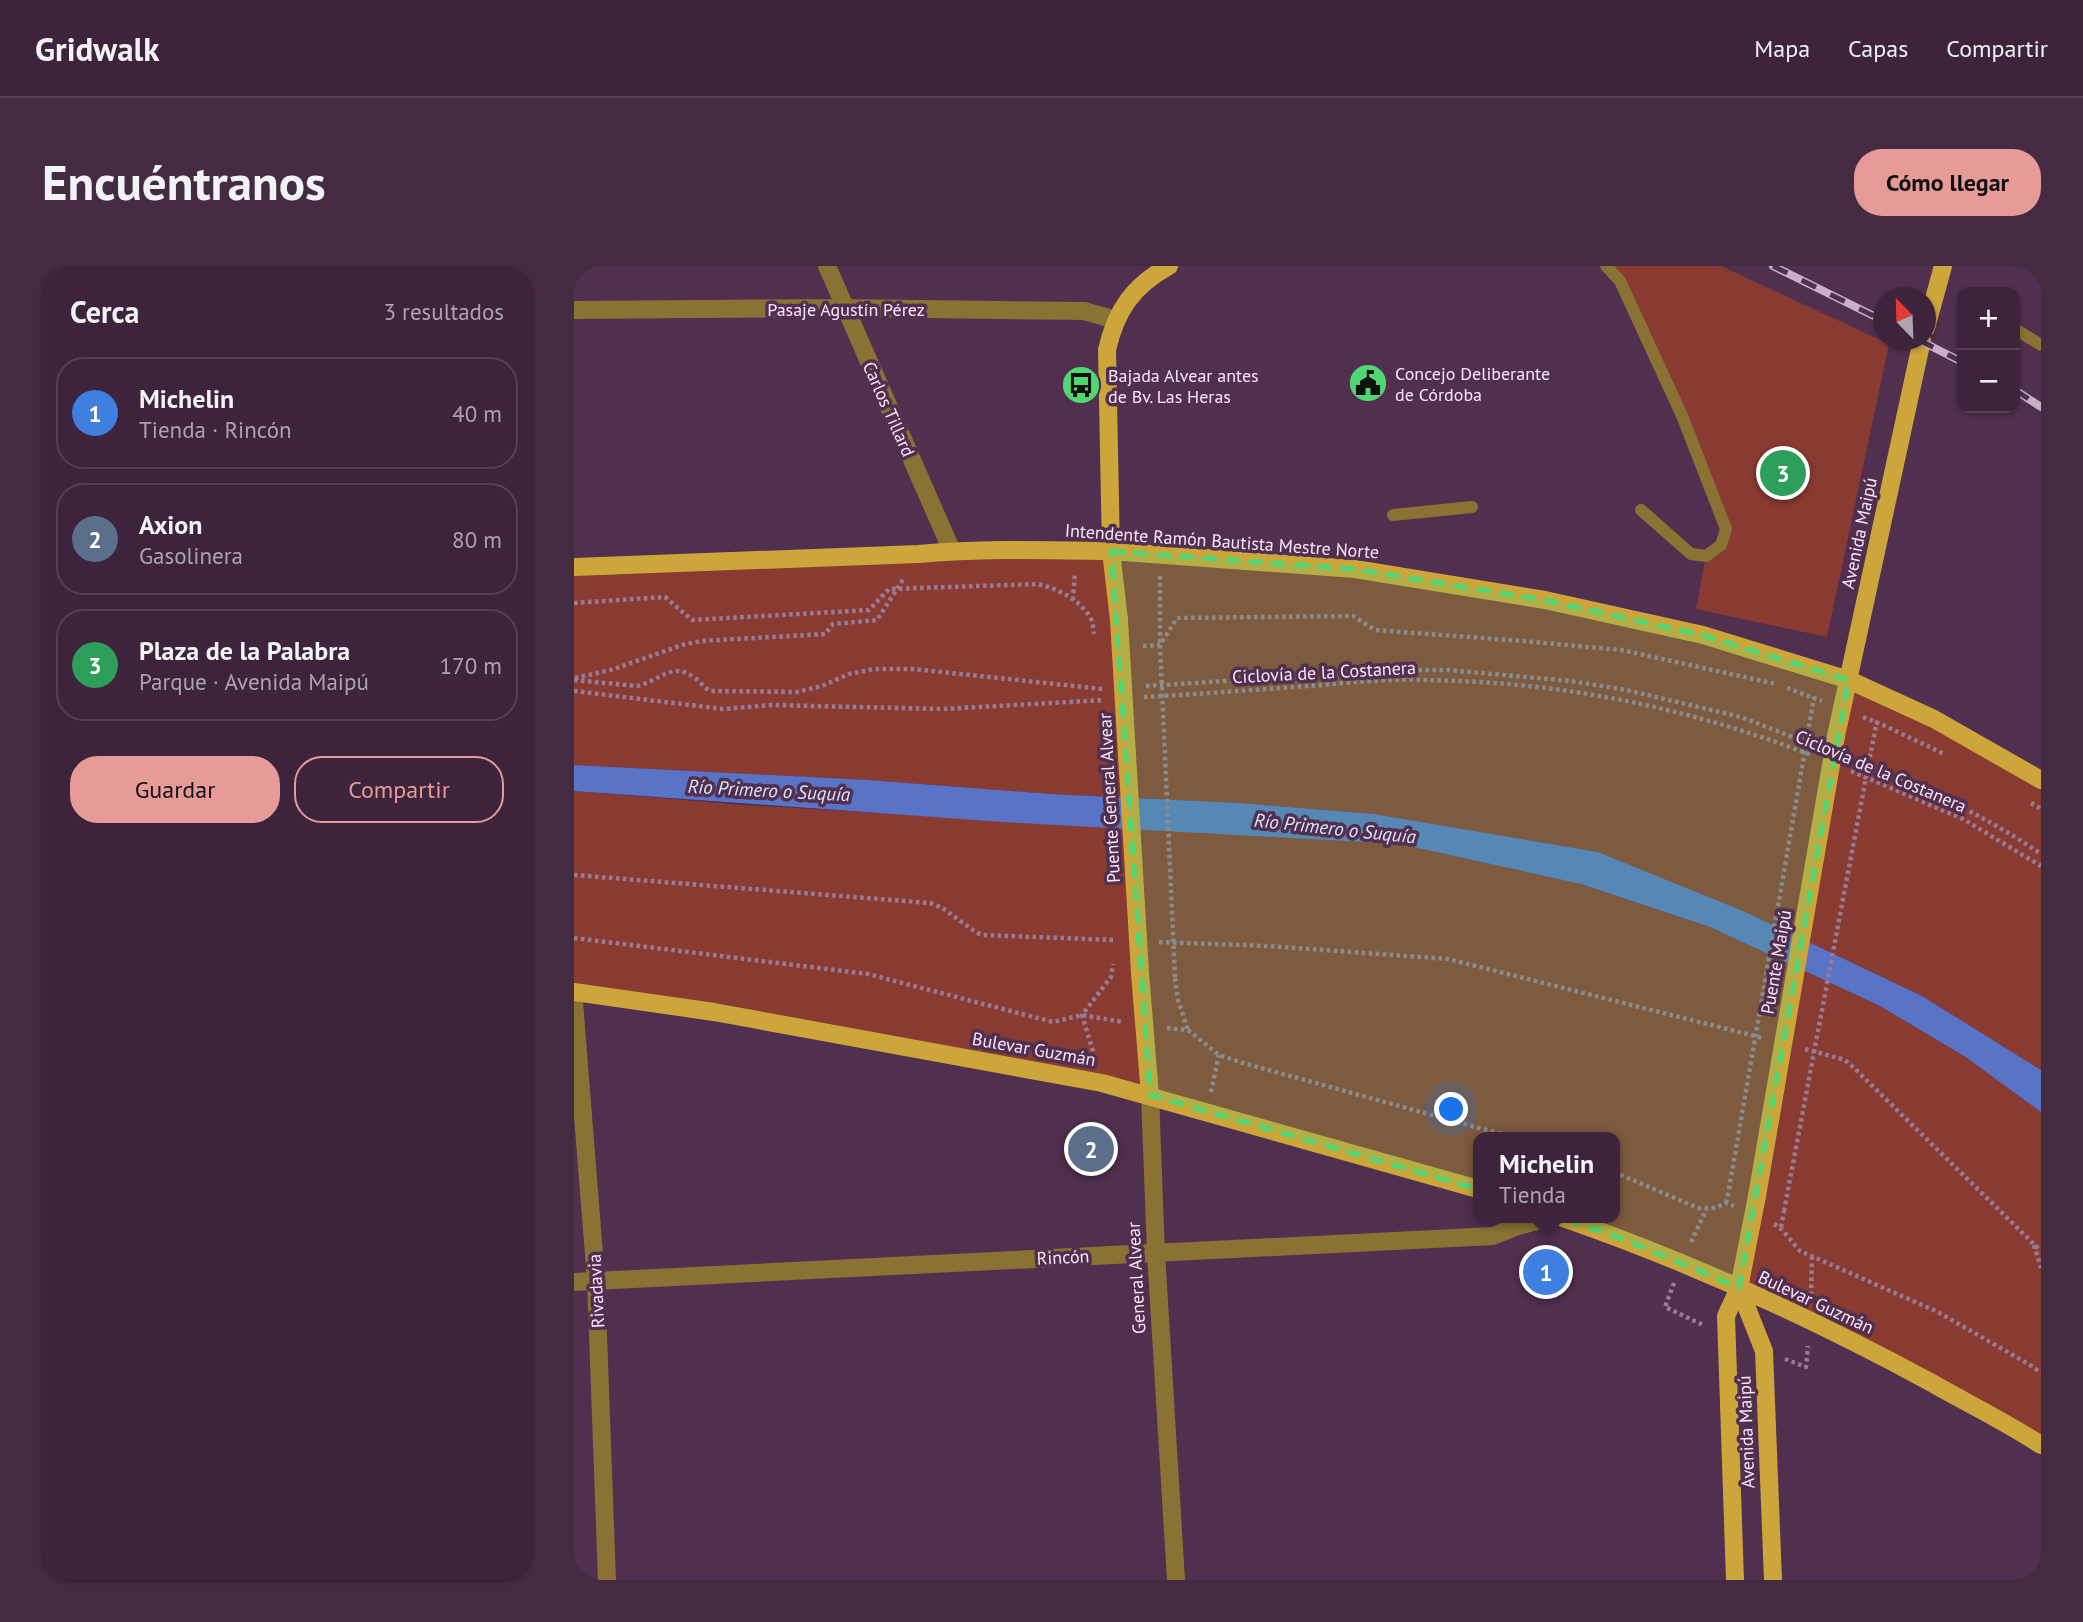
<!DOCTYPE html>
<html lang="es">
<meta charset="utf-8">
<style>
body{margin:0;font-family:"PT Sans",sans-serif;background:#442b42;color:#f1f3f6}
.controls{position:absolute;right:21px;top:21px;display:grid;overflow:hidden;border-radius:14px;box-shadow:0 2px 5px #0004}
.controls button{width:63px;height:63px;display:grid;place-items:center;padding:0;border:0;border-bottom:2px solid #564055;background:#3d233b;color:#f1f3f6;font:35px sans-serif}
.compass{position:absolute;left:1299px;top:21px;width:63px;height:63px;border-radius:50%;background:#3d233b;box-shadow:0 2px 5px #0004;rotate:337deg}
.you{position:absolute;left:878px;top:844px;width:24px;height:24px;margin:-18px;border:5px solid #fff;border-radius:50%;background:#1a73e8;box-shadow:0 0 0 10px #1a73e833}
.badge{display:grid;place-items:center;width:46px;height:46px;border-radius:50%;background:#e69b98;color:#fff;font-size:23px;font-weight:700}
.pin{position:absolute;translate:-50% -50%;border:4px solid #fff;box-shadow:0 2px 7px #0006}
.popup{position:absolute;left:899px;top:866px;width:147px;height:91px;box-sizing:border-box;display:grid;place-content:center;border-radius:14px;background:#3d233b;filter:drop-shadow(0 2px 5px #0005);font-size:23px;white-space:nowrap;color:#ada4af}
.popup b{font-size:26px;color:#f1f3f6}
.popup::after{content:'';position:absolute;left:50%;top:100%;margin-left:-14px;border:14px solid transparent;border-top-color:#3d233b}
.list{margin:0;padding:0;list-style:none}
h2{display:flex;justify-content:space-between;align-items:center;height:91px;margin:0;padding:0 28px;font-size:30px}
h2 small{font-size:23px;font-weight:400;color:#ada4af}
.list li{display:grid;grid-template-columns:46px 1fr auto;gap:21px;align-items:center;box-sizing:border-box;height:112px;margin:0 14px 14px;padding:0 14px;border:2px solid #564055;border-radius:28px}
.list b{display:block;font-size:26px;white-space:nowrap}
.list p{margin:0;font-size:23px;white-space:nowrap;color:#ada4af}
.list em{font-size:23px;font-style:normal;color:#ada4af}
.actions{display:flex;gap:14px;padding:21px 28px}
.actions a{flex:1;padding:16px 0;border:2px solid #e69b98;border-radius:28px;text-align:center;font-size:24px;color:#e69b98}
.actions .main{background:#e69b98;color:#111}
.map{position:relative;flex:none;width:1467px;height:1314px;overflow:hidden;border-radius:28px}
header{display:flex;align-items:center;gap:42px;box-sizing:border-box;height:98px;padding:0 35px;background:#3d233b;border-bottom:2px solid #564055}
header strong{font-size:33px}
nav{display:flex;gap:38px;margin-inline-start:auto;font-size:24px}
.intro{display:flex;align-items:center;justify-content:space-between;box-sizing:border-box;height:168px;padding:0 42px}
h1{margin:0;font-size:49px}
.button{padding:18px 32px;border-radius:28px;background:#e69b98;color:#111;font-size:24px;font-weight:700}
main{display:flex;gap:42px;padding:0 42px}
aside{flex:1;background:#3d233b;border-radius:28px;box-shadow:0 2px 5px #0004}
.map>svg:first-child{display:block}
.green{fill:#8a3b31}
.water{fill:#5973c6}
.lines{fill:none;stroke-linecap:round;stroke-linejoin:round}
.path{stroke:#987b96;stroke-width:4.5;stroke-dasharray:3.5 3.5;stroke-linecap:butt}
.service{stroke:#897234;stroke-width:12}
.minor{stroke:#897234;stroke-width:18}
.primary{stroke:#cca63b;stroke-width:18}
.rail-casing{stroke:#c9b0c7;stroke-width:8}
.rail{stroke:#512f4f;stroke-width:5;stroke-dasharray:16;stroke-linecap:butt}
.path-bridge{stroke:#987b96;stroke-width:4.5;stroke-dasharray:3.5 3.5;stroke-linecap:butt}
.primary-bridge{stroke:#cca63b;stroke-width:18}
.marked{fill:#51d674;fill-opacity:0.2;stroke:#51d674;stroke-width:5;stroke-dasharray:14 9;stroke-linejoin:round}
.labels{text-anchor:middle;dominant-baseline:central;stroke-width:7;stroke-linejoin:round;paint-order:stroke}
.street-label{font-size:18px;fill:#fce6fa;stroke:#512f4f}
.poi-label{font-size:18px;fill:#fce6fa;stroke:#512f4f;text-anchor:start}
.water-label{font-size:19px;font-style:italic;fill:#dbe4fb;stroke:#512f4f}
</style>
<header>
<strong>Gridwalk</strong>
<nav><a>Mapa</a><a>Capas</a><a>Compartir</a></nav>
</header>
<div class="intro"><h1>Encuéntranos</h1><a class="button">Cómo llegar</a></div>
<main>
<aside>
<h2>Cerca<small>3 resultados</small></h2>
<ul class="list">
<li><span class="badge" style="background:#3f7fe0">1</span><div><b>Michelin</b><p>Tienda · Rincón</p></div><em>40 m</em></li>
<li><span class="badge" style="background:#5c6f8a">2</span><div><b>Axion</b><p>Gasolinera</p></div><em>80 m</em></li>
<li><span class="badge" style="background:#2e9e5b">3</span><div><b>Plaza de la Palabra</b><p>Parque · Avenida Maipú</p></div><em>170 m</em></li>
</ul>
<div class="actions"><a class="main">Guardar</a><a>Compartir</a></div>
</aside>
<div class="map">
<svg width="1467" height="1314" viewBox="0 0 1467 1314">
<rect width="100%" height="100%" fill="#512f4f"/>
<path class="green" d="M 1032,0 L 1147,0 L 1315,78 L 1253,371 L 1122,343 L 1132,290 L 1152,263 L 1109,152 Z
M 586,288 L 972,334 L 1275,414 L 1467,514 L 1467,804 L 1348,730 L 1169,645 L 1024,586 L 800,548 L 666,537 L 477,528 L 294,514 L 0,499 L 0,301 Z
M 0,525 L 170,539 L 826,578 L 1007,618 L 1136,661 L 1306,740 L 1390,790 L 1467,846 L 1467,1179 L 1322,1098 L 989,952 L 1040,952 L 1040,871 L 904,871 L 904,923 L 576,829 L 0,726 Z"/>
<path class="water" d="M 0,499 L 294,514 L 477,528 L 666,537 L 800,548 L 1024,586 L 1169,645 L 1348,730 L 1467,804 L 1467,846 L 1390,790 L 1306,740 L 1136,661 L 1007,618 L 826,578 L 429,556 L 0,525 Z"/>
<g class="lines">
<path class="path" d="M 586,310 L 586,378
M 499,334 L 501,306
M 0,337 L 91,331 L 118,354 L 295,344 L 315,323 L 464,318 C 484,323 505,333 516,351 C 519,356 519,363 520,368
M 569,380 L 586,379 L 603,352 L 779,350 L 801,364 L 949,375 L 1047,384 L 1202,418
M 1,412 L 37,404 L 108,379 L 127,375 L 251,368 L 259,358 L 303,354 L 330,312
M 0,414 L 63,420 C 83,416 98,396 118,410 C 125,414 129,421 136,425 L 223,426 L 248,420 L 275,408 L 300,403 L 339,403 L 529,423
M 572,420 L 827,404 L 874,404 L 996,415 L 1052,424 L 1167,451 L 1239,479
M 1213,422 L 1248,435
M 0,425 L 149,443 L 197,439 L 369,443 L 530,434
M 570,431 C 625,428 680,424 735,420 C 772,417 809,413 846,414 C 982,415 1110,440 1237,489
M 1289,451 L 1309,459 L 1370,488
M 1235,461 L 1240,431
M 1297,485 L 1303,455
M 1280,495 C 1345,518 1410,549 1467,588
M 1277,505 L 1389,553 L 1467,600
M 1457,537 L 1467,543
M 0,609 L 356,637 C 376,643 389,660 408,669 L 541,674
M 0,672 L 294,708 L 479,756 L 508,749 L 549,756
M 585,676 L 693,680 L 874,693 L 1189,772
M 601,712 L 604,734 L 614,764
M 593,762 L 614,764 L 645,789 L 669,797 L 938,871
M 1231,783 L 1271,794 L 1280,802 L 1467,985
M 521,792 L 508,749 L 537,711 L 539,698
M 637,826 L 645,789
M 1040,906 L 1124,942 L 1141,942 L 1152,937 L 1160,940
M 1152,937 L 1155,923
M 1200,958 C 1209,962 1218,977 1226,985 L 1364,1046 L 1456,1099 L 1467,1107
M 1207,961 L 1210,945
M 1117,976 L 1133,942
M 1460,979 L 1467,1002
M 1100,1017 L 1091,1041 L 1129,1059
M 1237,1029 L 1238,991
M 1211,1093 L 1232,1101 L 1234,1080"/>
<path class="service" d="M 1032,0 L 1046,15 L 1109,152 L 1152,263 L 1147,279 L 1132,290 L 1117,288 L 1067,244
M 1441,63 L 1467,79
M 819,249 L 898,241"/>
<path class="minor" d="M 253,0 L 378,285
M 0,44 L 271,42 L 510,45 L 542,54
M 0,736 L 22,1014 L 33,1314
M 576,829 L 582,987 L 602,1314
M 0,1016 L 919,970 L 944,960 L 975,952"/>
<path class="primary" d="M 1352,62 L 1369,0
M 0,301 L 344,288 C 408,282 473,284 537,285 L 781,303 L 971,334 L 1129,369 L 1275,414 L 1360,453 L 1467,514
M 545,354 L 537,285 L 533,84 C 542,44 559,20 595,0
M 1262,470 L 1348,74
M 566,707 L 576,829
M 0,726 L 140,746 L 528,817 L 904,923
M 989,952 C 1116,996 1238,1052 1356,1116 C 1393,1137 1432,1156 1467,1179
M 1165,1022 L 1190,1085 L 1199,1314
M 1161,1314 L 1152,1050 L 1165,1022 L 1183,930"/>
<g class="rail-casing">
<path id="rail" d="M 1199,0 L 1310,55
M 1345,74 L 1388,96
M 1441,124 L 1467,141"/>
</g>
<use href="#rail" class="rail"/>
<path class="path-bridge" d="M 586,379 L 601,712
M 1155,923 L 1235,461
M 1210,945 L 1297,485"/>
<path class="primary-bridge" d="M 545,354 L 566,707
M 1183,930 L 1262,470"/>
</g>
<path class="marked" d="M 537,285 L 781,303 L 971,334 L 1129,369 L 1275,414 L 1165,1022 L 1051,974 L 906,924 L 576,829 Z"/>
<defs>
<g id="civic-disc" transform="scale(2.0125)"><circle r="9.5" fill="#51d674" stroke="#512f4f"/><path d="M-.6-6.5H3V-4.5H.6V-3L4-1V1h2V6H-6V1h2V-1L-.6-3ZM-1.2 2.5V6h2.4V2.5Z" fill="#111"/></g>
<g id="bus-disc" transform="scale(2.0125)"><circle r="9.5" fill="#51d674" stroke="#512f4f"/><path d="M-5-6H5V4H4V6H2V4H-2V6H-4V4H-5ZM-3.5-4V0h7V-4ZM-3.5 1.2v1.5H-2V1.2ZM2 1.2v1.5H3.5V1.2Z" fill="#111"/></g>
</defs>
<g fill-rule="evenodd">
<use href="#civic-disc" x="794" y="117"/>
<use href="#bus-disc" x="507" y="119"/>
</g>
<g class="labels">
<g class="street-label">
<text x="272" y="43">Pasaje Agustín Pérez</text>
<text transform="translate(315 143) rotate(66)">Carlos Tillard</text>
<text transform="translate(1285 267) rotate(-78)">Avenida Maipú</text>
<text transform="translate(648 275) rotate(4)">Intendente Ramón Bautista Mestre Norte</text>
<text transform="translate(750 406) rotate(-3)">Ciclovía de la Costanera</text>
<text transform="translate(1307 505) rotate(23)">Ciclovía de la Costanera</text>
<text transform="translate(535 532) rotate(-93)">Puente General Alvear</text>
<text transform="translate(1202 696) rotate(-80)">Puente Maipú</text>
<text transform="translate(460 783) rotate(10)">Bulevar Guzmán</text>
<text transform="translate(489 991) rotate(-3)">Rincón</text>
<text transform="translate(562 1012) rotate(-93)">General Alvear</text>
<text transform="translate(22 1025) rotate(-93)">Rivadavia</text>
<text transform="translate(1242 1036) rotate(25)">Bulevar Guzmán</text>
<text transform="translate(1172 1166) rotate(-92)">Avenida Maipú</text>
</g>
<g class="poi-label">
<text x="821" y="107">Concejo Deliberante<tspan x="821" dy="21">de Córdoba</tspan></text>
<text x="534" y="109">Bajada Alvear antes<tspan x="534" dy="21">de Bv. Las Heras</tspan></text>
</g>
<g class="water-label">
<text transform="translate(195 524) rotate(3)">Río Primero o Suquía</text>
<text transform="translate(761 562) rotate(6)">Río Primero o Suquía</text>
</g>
</g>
</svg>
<div class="controls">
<button>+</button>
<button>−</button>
</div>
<svg class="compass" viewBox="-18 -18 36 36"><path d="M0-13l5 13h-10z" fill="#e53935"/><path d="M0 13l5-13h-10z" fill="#ada4af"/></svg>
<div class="you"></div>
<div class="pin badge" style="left:972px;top:1006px;background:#3f7fe0">1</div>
<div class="popup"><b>Michelin</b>Tienda</div>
<div class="pin badge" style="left:517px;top:883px;background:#5c6f8a">2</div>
<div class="pin badge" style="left:1209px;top:207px;background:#2e9e5b">3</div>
</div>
</main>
